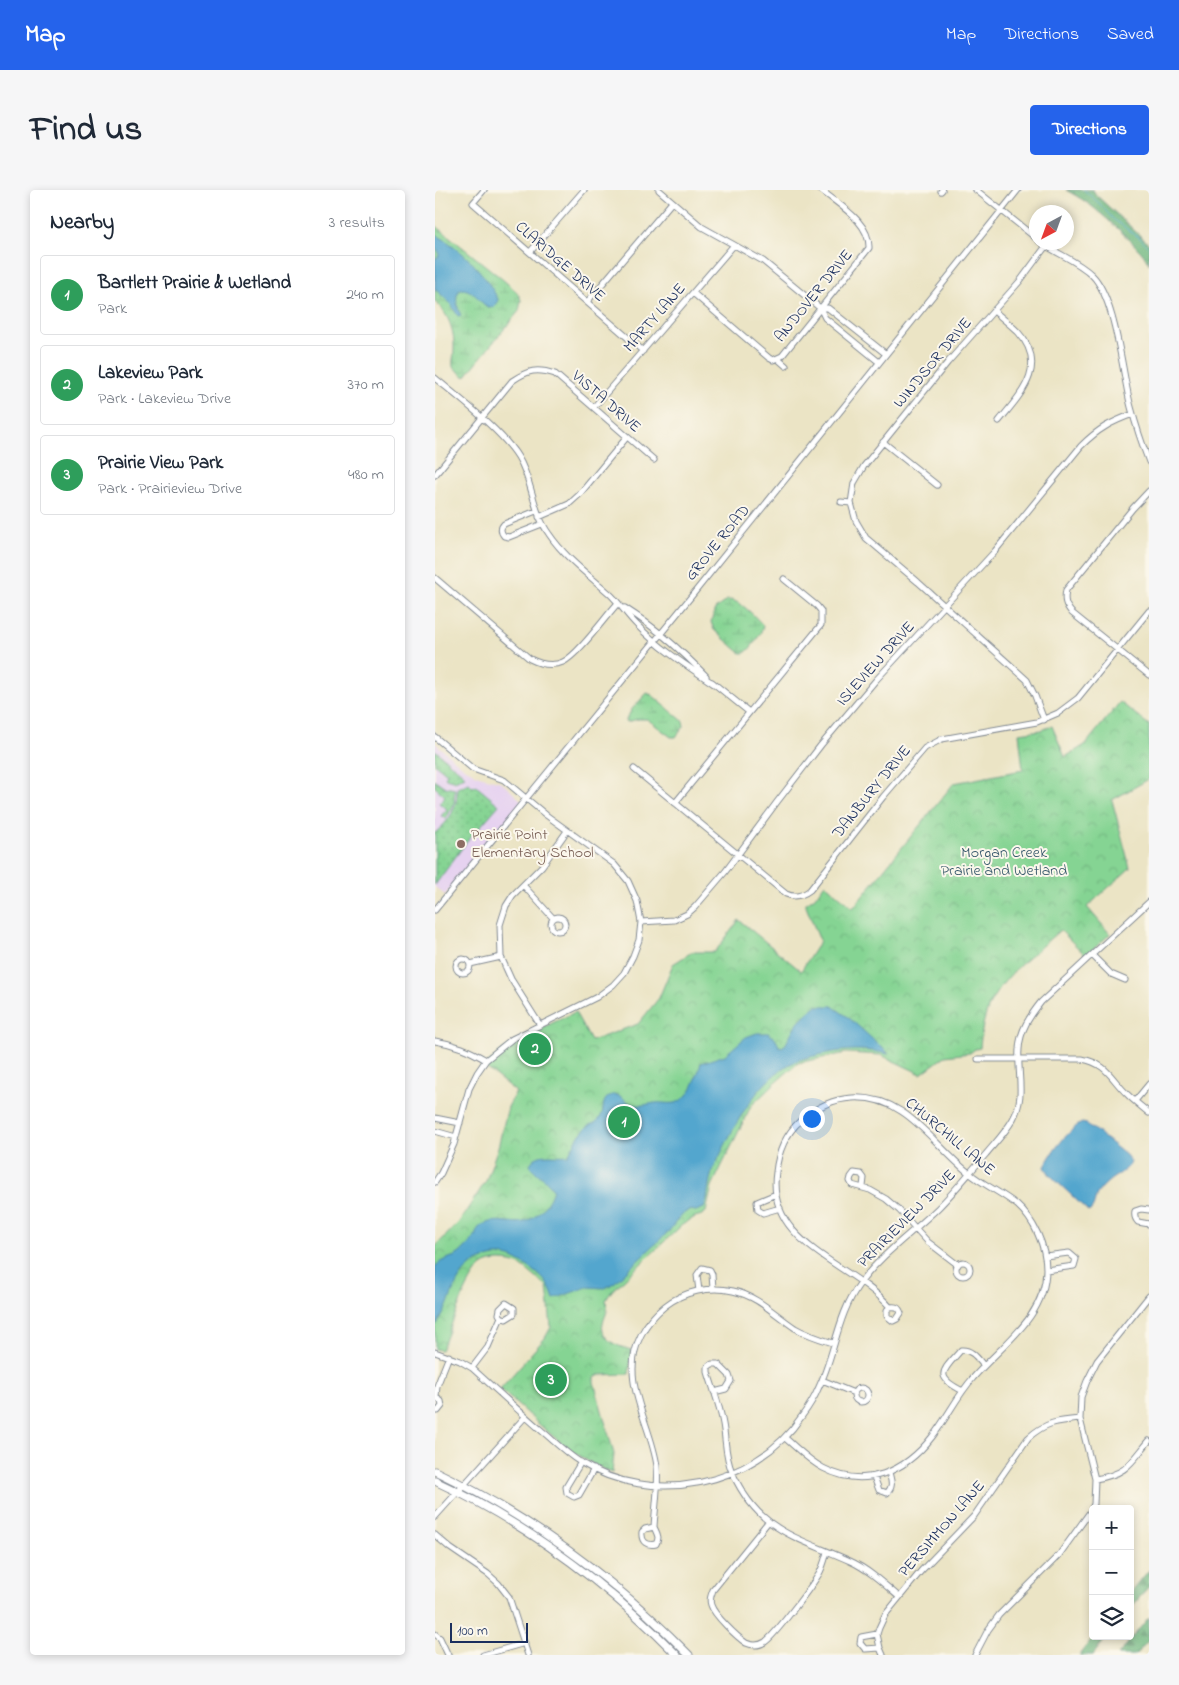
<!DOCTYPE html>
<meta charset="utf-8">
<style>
body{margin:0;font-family:"Indie Flower",sans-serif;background:#f6f6f7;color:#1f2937}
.controls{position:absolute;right:15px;bottom:15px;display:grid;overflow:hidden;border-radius:5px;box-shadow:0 2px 8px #0003}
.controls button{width:45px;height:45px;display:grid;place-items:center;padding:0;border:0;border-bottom:1px solid #e0e1e3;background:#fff;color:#1f2937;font:25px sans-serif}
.compass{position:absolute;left:594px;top:15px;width:45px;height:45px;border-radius:50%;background:#fff;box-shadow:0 2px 8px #0003;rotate:221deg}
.scale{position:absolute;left:15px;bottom:12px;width:78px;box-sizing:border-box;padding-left:5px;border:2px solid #1b2f5e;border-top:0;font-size:14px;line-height:18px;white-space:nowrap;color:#1b2f5e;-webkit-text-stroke:4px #fbf7ec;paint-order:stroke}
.you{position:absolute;left:376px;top:928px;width:18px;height:18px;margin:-12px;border:4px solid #fff;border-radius:50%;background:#1a73e8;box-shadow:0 0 0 8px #1a73e833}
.badge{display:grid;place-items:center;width:32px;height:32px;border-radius:50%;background:#2563eb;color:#fff;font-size:16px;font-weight:700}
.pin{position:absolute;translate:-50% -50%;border:2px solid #fff;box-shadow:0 1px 5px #0006}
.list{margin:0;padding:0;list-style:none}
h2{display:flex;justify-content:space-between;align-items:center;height:65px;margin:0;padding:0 20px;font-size:21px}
h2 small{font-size:16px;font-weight:400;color:#747a83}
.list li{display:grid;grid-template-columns:32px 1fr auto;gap:15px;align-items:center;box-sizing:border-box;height:80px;margin:0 10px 10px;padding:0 10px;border:1px solid #e0e1e3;border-radius:5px}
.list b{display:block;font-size:19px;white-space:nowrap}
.list p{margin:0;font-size:16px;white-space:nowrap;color:#747a83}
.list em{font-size:16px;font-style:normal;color:#747a83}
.icon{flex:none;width:28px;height:28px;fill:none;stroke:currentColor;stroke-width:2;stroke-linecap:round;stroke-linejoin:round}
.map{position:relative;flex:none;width:714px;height:1465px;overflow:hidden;border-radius:5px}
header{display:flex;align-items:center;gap:30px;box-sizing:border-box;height:70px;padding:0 25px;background:#2563eb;color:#fff}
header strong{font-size:24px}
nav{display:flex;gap:28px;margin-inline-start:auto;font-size:18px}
.intro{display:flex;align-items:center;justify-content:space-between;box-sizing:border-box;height:120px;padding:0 30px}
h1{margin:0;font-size:35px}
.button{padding:12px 22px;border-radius:5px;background:#2563eb;color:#fff;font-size:18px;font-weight:700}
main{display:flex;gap:30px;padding:0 30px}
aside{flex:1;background:#fff;border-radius:5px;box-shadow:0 2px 8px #0003}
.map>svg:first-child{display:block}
.built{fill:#e6d2f0}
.grass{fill:url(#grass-dots);stroke:#508278}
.forest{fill:url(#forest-firs);stroke:#44726e}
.wetland{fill:url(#wetland-marsh);stroke:#508278}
.park{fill:url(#park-crowns);stroke:#508278}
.water{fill:#52a6ce;stroke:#366a96}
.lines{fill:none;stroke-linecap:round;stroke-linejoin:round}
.stream{stroke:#52a6ce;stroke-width:1}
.minor-casing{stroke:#838a92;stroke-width:7}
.major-casing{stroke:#838a92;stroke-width:9}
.minor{stroke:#fff;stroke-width:5}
.major{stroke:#fff;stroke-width:7}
.education-dot{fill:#8d6e63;stroke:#fbf7ec;stroke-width:2}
.labels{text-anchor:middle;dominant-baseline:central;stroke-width:4;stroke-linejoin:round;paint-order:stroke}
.street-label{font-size:16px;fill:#1b2f5e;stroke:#fbf7ec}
.education-label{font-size:16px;fill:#785e54;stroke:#fbf7ec;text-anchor:start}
.park-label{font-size:16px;fill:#36586b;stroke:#fbf7ec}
</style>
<header>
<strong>Map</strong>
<nav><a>Map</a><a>Directions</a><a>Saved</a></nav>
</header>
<div class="intro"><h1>Find us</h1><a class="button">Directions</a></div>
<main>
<aside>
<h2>Nearby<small>3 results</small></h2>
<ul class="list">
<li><span class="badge" style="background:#2e9e5b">1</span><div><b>Bartlett Prairie &amp; Wetland</b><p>Park</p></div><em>240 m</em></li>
<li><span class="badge" style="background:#2e9e5b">2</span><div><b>Lakeview Park</b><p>Park · Lakeview Drive</p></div><em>370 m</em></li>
<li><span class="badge" style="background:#2e9e5b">3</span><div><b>Prairie View Park</b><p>Park · Prairieview Drive</p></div><em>480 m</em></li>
</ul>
</aside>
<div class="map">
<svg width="714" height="1465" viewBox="0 0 714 1465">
<defs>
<pattern id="grass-dots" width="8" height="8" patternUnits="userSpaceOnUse" patternTransform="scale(1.25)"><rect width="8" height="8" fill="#85d493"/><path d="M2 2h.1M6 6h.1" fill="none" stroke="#72b681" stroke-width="1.8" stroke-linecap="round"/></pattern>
<pattern id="forest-firs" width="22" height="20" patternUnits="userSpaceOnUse" patternTransform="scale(1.25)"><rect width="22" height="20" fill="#6cb67d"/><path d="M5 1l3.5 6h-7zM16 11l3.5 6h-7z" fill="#58946a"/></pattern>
<pattern id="wetland-marsh" width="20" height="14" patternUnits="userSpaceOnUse" patternTransform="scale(1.25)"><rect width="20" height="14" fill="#85d493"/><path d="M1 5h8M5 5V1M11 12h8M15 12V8" fill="none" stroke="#72b681"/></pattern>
<pattern id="park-crowns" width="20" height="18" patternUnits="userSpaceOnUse" patternTransform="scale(1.25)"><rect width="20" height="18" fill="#85d493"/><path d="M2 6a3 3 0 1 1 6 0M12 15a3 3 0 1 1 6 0" fill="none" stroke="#72b681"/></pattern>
</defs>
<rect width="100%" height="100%" fill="#fbf7ec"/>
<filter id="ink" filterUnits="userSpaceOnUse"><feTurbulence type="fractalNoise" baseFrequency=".02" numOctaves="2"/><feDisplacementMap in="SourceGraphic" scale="10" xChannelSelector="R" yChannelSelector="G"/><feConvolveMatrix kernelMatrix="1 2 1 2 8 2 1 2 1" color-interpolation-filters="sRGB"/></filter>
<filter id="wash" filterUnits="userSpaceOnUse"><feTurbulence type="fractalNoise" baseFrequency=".0096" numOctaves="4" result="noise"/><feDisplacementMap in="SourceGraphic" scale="20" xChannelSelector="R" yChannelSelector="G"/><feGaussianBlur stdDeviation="1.12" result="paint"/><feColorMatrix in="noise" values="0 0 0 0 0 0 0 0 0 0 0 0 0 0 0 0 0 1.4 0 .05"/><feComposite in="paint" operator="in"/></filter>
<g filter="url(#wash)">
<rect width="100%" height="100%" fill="#ebe4c5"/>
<path class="built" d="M 0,553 L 28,577 L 44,586 L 66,592 L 87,611 L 10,705 L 0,697 Z"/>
<path class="grass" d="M 0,560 L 29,585 L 30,586 L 20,591 L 11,588 L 10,587 L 12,584 L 0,574 Z
M 0,590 L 10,597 L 20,599 L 19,614 L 11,629 L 6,626 L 12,619 L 4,613 L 10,606 L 0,597 Z
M 34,593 L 38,597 L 40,595 L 64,615 L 30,654 L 0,695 L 0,643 C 14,631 23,618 22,598 Z"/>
<path class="forest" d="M 631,0 L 658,0 L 661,5 L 714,54 L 714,74 C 711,62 664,21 651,12 C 645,8 638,4 631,0 Z
M 714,1380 L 714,1396 L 695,1419 L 695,1403 Z
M 714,1427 L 714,1450 L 700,1465 L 683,1465 Z
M 659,1446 L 673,1446 L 658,1465 L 644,1465 Z"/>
<path class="wetland" d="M 0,35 L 66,88 L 82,102 L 86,110 L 84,121 L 30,187 L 18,177 C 17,171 19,166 19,160 C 20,142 14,124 0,112 Z
M 292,410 C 305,409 319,426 328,435 C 328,441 317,458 311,462 C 307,464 306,463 303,461 L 279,440 L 276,432 L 280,419 Z
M 212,503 L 217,505 L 248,531 L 249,536 L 241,547 L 236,547 L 212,529 L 203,529 L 192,532 L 191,530 L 197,519 Z"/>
<path class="park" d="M 685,512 L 714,535 L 714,589 L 677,610 L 695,678 L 652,717 L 675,744 L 651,766 L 625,740 C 601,762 567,786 554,816 C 548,830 546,844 545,858 L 540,859 L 535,863 L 510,866 L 486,884 L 446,865 L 411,863 L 363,873 L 342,891 L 316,916 L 277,996 L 271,1022 L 267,1025 L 260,1027 L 247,1035 L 176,1102 L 171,1110 C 174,1122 171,1122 168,1133 C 164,1150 184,1157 197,1160 L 194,1184 L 163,1185 L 159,1187 L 159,1192 L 179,1264 L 177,1283 C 133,1265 100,1230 65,1199 L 110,1148 L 116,1137 L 112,1097 C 103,1090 94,1081 85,1075 C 75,1070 56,1069 47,1076 C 31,1089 16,1139 6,1160 L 0,1159 L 0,1057 L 24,1032 L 51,991 L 63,957 L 73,917 L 81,902 L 50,877 C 73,850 109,838 140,822 L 156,851 L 203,834 L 224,808 L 238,774 L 257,762 L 280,762 L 304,730 L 366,781 L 385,751 L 370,714 L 380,707 L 390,694 L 418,718 L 519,593 L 588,580 L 584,543 L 607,540 L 617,536 L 630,567 L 650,555 Z"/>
<path class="water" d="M 0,44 C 27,59 49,82 63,109 C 63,115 59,118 53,118 C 44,111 38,98 25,99 C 19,106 22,117 26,126 L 23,126 L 15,113 L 0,99 L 0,69 L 4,66 L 4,62 L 0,58 Z
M 381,816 L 397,816 L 413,827 L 454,864 C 428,858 409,859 383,865 C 376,867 367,868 361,871 C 320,890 297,940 279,978 C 272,992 274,1007 269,1018 L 261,1021 L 254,1020 L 246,1025 L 234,1041 L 178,1094 L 170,1098 L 152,1097 L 119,1109 C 113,1090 104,1083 87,1073 C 75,1066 69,1064 55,1067 C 15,1077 21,1111 0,1137 L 0,1077 C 8,1067 19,1069 26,1062 C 30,1057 36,1053 39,1048 C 42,1043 41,1039 47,1035 C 62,1027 77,1035 89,1032 C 102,1029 116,1011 118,999 C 111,988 99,983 95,975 C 101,960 120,967 133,965 C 139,956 142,946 150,939 C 155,934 161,934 165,928 C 170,921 166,912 173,907 C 183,900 189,911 197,914 C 205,917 212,914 220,913 C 227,912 235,915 243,912 C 257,906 262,886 266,873 L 290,865 L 311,847 L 322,843 L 333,843 L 340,848 L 344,856 L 347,857 L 351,854 C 360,834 363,830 381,816 Z
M 647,933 L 652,934 L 691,965 L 696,972 C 694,980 679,986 673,992 C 669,995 665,1000 662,1004 C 659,1011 660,1017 654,1022 L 615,985 L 610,977 C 613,966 636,937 647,933 Z"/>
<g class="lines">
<path class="stream" d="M 649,0 L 665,14 L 678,29 L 705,48 L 714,58"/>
</g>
</g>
<g filter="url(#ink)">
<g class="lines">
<g class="minor-casing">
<path id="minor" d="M 49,0 L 38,13 L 208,161
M 224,0 L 267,37 L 328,71 L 385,118 L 390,128 L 444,172
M 541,0 L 602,49
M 506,1 L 507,0
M 605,52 C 622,64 643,71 657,85 C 681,109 687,183 696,217 C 701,236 707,254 714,272
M 95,62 L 149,0
M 258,103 L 334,168 L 338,170 L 347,166 L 434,58 C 435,32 404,15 386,0
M 152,112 L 237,12
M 385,118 L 393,118 L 451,164
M 559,121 C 567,128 576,135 583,142 C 614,176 586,204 564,231
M 343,169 L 351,176
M 0,188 C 24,208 67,241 83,267 C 98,291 97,321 114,344 C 130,368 155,386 176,405 C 185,414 192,425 201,434 C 224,458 252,476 279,494
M 159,217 L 299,55
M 448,252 L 502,295
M 0,285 L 77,191 C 93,180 102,178 120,184 L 219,270
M 714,301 L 698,318 L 631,400 C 629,410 630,415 637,423 L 714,485
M 406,312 L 416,313
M 101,321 L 69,334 C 65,338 65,341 69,346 L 74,347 L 107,334
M 104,327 L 134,314 L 144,305 L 192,247
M 0,388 L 95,469 C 105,474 117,477 128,472 C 143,465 170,427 183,413
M 190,418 C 220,437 247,461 271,486
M 277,492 L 314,522
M 609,530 L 600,506 L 592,490 L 483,392 L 431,348 L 421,331 L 416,313 L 419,293 L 429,276 L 513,172 L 585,91 L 611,56
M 0,547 L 38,579 L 69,590 L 111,625 L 179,674 L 193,691 L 202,711 L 206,732 L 204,750 L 198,766 L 189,783 L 178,795 L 162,807 L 77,849 L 51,870 L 42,883 L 34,899 L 19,954 L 6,983 L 0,992
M 199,579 L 351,704 C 360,708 367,706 375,700 L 448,607 L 490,558 L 507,549 L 602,532 L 623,523 L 643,508 L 714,421
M 240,613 L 386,435 L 386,421 L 382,416 L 349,389
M 88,695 L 118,728
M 0,720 L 255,408 L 583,0
M116 734a7 7 0 1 1 14 0a7 7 0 1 1-14 0Z
M 206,732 L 239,730 L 252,724 L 260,717 L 290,682 L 342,612 L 386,555 L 441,490 L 560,361 L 646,256 C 663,239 676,232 698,224
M 657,765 L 676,784 L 690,790
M21 776a7 7 0 1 1 14 0a7 7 0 1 1-14 0Z
M 35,774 L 66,767
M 105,835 L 76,789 L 66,767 L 65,735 L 71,716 L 78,705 L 107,676 L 132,641
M 0,851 C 20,854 34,860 51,870
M 543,869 L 647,869 C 673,874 675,888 693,905 C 699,911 707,917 714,923
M 700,911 L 714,894
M 0,928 L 25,933
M 0,941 L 21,947
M 428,997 L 429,988 L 426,984 L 419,983 L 416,987 L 415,991 L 417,995 L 435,1000 L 451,1009 L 464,1020 L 493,1052 L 523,1075
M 341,1004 L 322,1012 L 323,1020 L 328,1023 L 345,1018
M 714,1020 L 706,1019 L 700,1021 C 699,1026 700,1029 703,1032 L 714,1034
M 610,1066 L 634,1063 L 641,1069 L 639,1076 L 611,1080
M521 1079a7 7 0 1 1 14 0a7 7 0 1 1-14 0Z
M 264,1101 L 262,1085 L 267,1078 L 275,1080 L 277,1084 L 278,1099
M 0,1162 L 25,1171 L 37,1178 C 60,1199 83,1220 107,1241 C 119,1251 131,1263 145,1272 C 217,1317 319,1297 367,1226 C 373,1218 379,1209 383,1199 C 401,1163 401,1126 426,1092 C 448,1063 477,1043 503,1018 C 520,1001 535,982 551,964 C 560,953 571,942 578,929 C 591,906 582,884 584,859 C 585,840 595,826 606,812 L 714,712
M 37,1178 L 53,1157 L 66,1127 L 64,1124 L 65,1119 L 71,1113 L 79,1118 L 79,1124 L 71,1129 L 66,1127
M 387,1190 L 419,1203
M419 1205a7 7 0 1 1 14 0a7 7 0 1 1-14 0Z
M 528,1201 C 497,1186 509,1180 526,1160 C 537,1159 543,1169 549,1176
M 279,1202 L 291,1199 L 296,1191 L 294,1185 L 283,1174 L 277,1174 L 273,1177 L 273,1182 C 278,1199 285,1216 288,1234 C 291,1250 290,1267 297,1282 C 324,1342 362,1347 415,1371 C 433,1379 449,1394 464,1407
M 0,1207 L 6,1211 L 7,1216 L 3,1221 L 0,1221
M 1,1207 L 2,1196 L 14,1166
M 350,1248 C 362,1258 373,1270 388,1278 C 430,1300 470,1282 497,1247 C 512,1228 522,1206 538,1188 C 566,1155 611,1128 611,1079 C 611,1056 599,1030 582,1015 C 567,1003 549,995 534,983 C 496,953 472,905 417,908 C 397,909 380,918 365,931 C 351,944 343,963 341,982 C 330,1055 418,1073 455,1117 C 461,1116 464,1117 466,1123 L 462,1129 L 458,1131 L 452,1126 L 452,1120 L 455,1117
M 146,1272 L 131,1297 L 132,1303 L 139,1307 L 144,1305 L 159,1279
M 439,1287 L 444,1300 L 452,1303 C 459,1296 456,1291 454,1282
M 660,1289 C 692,1284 695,1274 714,1251
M 0,1327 L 90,1227
M 333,1332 L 278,1400 C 276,1405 274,1410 276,1415 C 279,1425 302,1447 311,1453 C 318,1456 324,1456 330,1452 C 341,1444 376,1397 384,1384 C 388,1377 390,1369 392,1362
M 219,1337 L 210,1339 L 207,1342 C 206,1352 212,1356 221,1354 C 225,1347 222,1344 219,1337 C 220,1317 224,1296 222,1276 C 216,1232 183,1190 206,1145 C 212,1133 220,1124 230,1116 C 249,1101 275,1096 298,1101 C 323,1106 340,1125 360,1138 C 372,1145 385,1149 398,1153
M 0,1345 L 15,1358 L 53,1384 L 63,1393 L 74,1407 L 93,1465
M 0,1444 L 5,1448 L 13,1465
M 442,1444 L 426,1447 L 425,1453 L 430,1459 L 445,1458
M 48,1465 L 90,1453
M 448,1465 L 445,1458 L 442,1444 L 444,1438 L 450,1425 L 486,1381 L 539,1326 L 593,1248 C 611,1232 622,1231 645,1229
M 540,1465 L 553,1440 L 564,1425 L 624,1365 L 655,1322 L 659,1314 L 660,1289 L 645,1229 L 646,1207 L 652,1191 L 662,1171 L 714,1106"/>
</g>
<g class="major-casing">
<path id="major" d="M 0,1281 C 96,1327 180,1389 254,1465
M 0,1291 C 91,1333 172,1394 242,1465"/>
</g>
<use href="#minor" class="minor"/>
<use href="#major" class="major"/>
</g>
</g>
<circle class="education-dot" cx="26" cy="654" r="5"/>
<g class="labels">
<g class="street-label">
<text transform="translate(125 72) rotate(41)">CLARIDGE DRIVE</text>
<text transform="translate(379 106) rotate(-51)">ANDOVER DRIVE</text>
<text transform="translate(220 128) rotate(-49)">MARTY LANE</text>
<text transform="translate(498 173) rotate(-50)">WINDSOR DRIVE</text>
<text transform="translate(171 212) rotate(41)">VISTA DRIVE</text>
<text transform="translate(283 353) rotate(-51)">GROVE ROAD</text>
<text transform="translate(441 474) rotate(-48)">ISLEVIEW DRIVE</text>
<text transform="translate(437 602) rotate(-51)">DANBURY DRIVE</text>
<text transform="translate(515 947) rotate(40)">CHURCHILL LANE</text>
<text transform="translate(472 1029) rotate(-45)">PRAIRIEVIEW DRIVE</text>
<text transform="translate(507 1339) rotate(-49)">PERSIMMON LANE</text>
</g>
<g class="education-label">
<text x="36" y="645">Prairie Point<tspan x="36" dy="18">Elementary School</tspan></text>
</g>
<g class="park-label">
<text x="569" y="663">Morgan Creek<tspan x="569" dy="18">Prairie and Wetland</tspan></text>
</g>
</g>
</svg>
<div class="controls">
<button>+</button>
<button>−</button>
<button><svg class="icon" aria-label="layers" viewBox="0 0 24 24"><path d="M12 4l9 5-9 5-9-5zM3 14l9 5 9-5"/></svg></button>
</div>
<svg class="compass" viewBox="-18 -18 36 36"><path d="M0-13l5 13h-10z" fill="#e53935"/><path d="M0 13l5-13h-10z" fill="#747a83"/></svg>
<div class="scale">100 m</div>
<div class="you"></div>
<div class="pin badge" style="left:189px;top:932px;background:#2e9e5b">1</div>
<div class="pin badge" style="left:100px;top:859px;background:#2e9e5b">2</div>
<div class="pin badge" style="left:116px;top:1190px;background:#2e9e5b">3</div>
</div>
</main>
